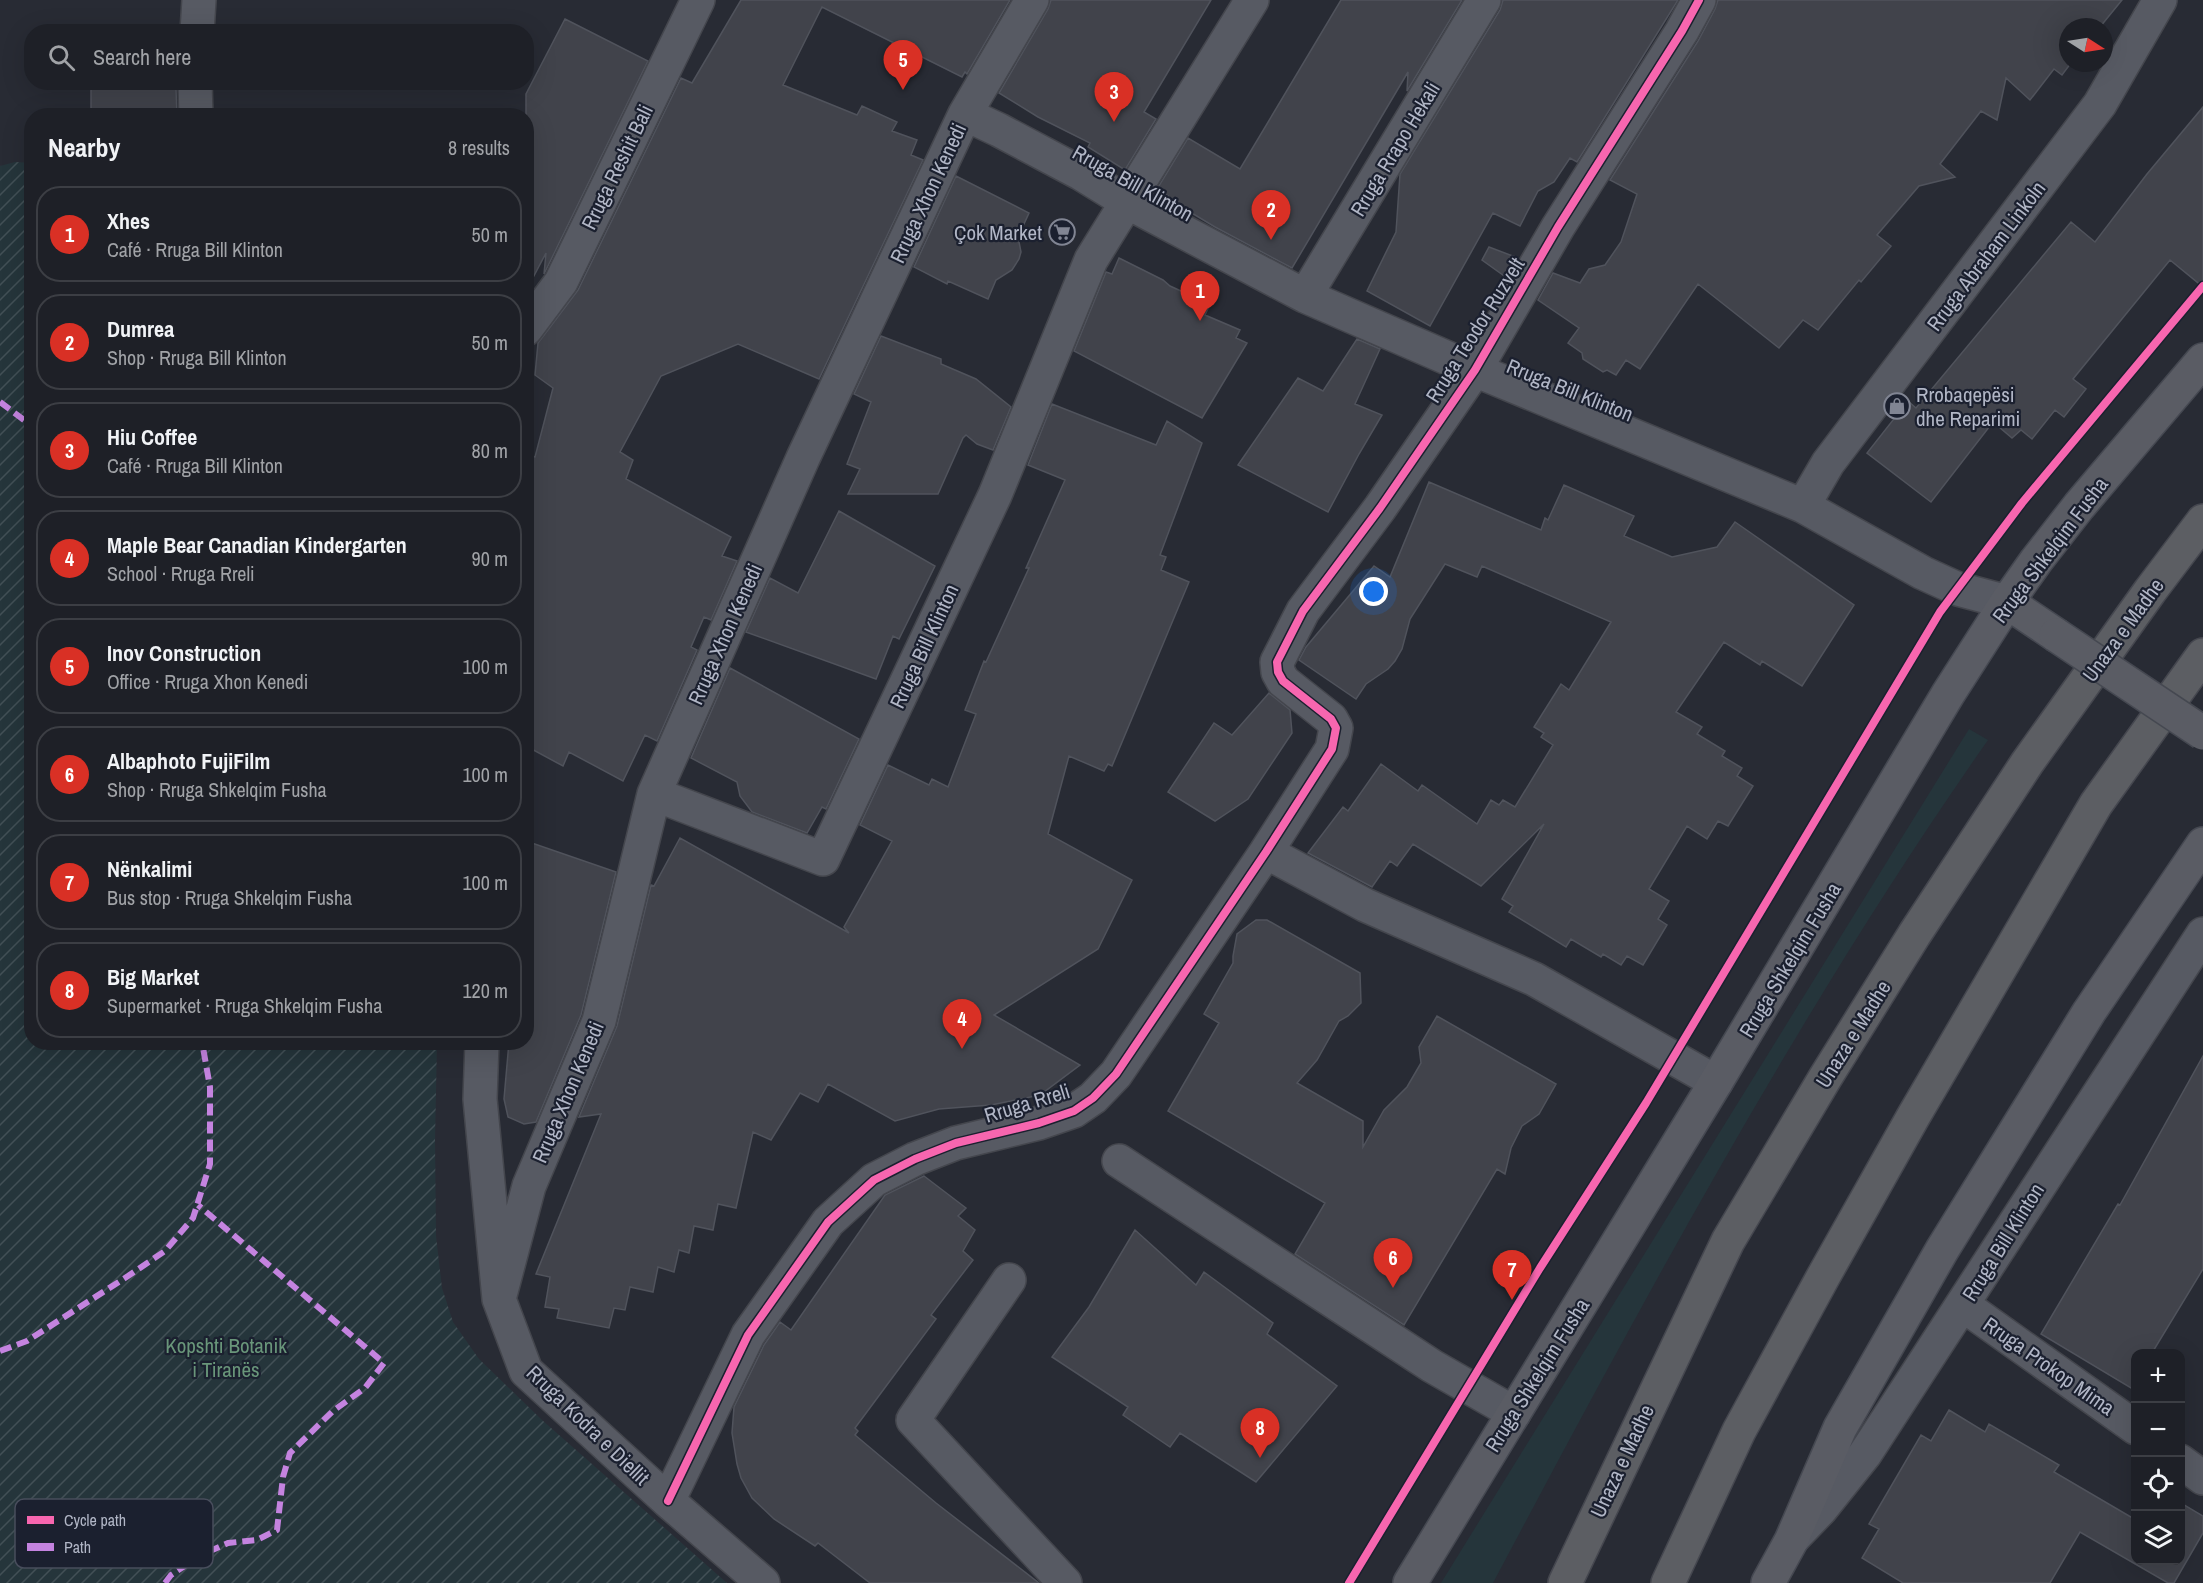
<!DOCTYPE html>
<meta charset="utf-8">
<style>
body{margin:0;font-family:"Archivo Narrow",sans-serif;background:#26282f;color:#f1f3f6}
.controls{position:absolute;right:18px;bottom:18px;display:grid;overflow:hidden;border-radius:12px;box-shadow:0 6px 24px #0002}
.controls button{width:54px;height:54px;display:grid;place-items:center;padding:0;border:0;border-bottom:2px solid #3c3e44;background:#1e2027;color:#f1f3f6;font:30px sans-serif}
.compass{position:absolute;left:2059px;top:18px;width:54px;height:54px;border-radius:50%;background:#1e2027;box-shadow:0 6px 24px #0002;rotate:102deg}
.you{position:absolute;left:1374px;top:592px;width:21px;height:21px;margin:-15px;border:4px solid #fff;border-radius:50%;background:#1a73e8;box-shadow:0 0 0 9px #1a73e833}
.badge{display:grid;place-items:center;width:39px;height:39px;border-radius:50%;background:#d93025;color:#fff;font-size:20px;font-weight:700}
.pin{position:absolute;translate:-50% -50px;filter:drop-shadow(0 2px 3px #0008)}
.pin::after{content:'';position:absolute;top:32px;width:21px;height:18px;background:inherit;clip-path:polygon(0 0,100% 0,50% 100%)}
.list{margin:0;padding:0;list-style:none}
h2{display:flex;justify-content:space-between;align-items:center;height:78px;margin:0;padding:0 24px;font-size:26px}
h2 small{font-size:20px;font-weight:400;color:#a1a3a7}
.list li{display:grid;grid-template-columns:39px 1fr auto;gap:18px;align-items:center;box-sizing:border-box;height:96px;margin:0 12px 12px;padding:0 12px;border:2px solid #3c3e44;border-radius:24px}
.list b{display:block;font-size:22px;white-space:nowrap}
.list p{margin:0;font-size:20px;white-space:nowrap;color:#a1a3a7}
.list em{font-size:20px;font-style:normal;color:#a1a3a7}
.icon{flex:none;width:33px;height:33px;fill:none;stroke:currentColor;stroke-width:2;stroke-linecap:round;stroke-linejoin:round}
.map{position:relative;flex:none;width:2203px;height:1583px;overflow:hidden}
.search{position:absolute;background:#1e2027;box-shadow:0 6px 24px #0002;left:24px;top:24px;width:510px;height:66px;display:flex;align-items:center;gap:15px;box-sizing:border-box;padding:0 21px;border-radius:24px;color:#a1a3a7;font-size:22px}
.panel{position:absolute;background:#1e2027;box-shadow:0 6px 24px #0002;left:24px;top:108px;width:510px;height:942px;border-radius:24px}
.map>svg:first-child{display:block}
.green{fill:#25353b}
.garden{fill:url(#garden-furrows)}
.building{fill:#41434b;stroke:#50535c;stroke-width:1.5}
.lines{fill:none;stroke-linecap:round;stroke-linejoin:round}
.minor-casing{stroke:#44464d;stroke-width:36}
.major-casing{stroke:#454851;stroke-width:36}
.highway-casing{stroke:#45474f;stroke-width:36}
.minor{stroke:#575a63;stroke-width:33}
.major{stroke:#5a5c64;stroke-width:33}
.highway{stroke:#5c5e63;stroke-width:33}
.major-bridge-casing{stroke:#454851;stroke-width:36;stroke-linecap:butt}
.major-bridge{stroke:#5a5c64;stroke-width:33}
.quiet{stroke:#c483df;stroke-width:6;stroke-dasharray:12 6;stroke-linecap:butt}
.cycleway-casing{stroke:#1b202f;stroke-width:11}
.cycleway{stroke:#f766af;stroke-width:8}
.labels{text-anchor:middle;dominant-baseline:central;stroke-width:4.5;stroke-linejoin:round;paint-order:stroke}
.street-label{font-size:21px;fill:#b1b6c6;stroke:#1b202f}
.poi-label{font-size:21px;fill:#b1b6c6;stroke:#1b202f;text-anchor:end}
.park-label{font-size:21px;fill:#69967a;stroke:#1b202f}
.key{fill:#1b202f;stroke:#484d5c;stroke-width:1.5}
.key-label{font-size:16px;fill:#b1b6c6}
</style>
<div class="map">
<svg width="2203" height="1583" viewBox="0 0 2203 1583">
<defs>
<pattern id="garden-furrows" width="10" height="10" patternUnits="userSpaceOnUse" patternTransform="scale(1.5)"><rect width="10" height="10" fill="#25353b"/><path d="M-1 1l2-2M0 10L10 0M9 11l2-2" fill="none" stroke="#425056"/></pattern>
</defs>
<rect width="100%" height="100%" fill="#282b34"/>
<path class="green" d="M 1969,729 L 1988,740 C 1801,1007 1646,1295 1493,1583 L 1441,1583 Z"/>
<path class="garden" d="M 15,162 L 32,163 L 32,1042 L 437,1043 L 435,1140 L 436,1236 L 442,1288 L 453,1322 L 479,1359 L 542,1420 L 727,1583 L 0,1583 L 0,166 Z"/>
<path class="building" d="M 741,0 L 1010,0 L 967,74 L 965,72 L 962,77 L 822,7 L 783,85 L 857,115 L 862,106 L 897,122 L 892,131 L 917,140 L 911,155 L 923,160 L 819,379 L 738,344 L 661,376 L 620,452 L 633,460 L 626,479 L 731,537 L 722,556 L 737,561 L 711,620 L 704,617 L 691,647 L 697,650 L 657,741 L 645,735 L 623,781 L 569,752 L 563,766 L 526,746 L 526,479 L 528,456 L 535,457 L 553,388 L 535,375 L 538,343 L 578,290 L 681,78 L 692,83 Z
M 1051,0 L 1211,0 L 1144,112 L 1156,119 L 1125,170 L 1088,147 L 1090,143 L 1038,117 L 999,93 L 1048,9 Z
M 1341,0 L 1462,0 L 1407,91 L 1408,72 L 1292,268 L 1215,227 L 1170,200 L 1171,198 L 1157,189 L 1188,138 L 1240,169 Z
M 1503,0 L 1678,0 L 1577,162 L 1570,158 L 1554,182 L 1538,191 L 1520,226 L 1493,213 L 1430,326 L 1367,291 L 1396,232 L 1400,174 L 1500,10 Z
M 1718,0 L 2122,0 L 2100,27 L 2068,27 L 2068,63 L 2071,63 L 2062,75 L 2054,69 L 2030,100 L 2006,78 L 1997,120 L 1981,111 L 1940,164 L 1955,177 L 1919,186 L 1877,235 L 1891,246 L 1861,282 L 1859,280 L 1818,330 L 1803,320 L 1779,348 L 1698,284 L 1640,369 L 1626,360 L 1616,375 L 1607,370 L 1603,372 L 1583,359 L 1582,353 L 1568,343 L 1579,328 L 1538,300 L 1553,273 L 1580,283 L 1589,269 L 1605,265 L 1621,242 L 1637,194 L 1610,180 L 1698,41 L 1715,9 Z
M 565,19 L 648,61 L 545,272 L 544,274 L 546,253 L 526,291 L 526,94 Z
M 91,82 L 146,82 L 176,89 L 177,116 L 91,116 Z
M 2203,107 L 2203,287 L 2170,260 L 2073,379 L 2086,389 L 2064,417 L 2055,410 L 2032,439 L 2021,430 L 2012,438 L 1993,422 L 1931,502 L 1867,453 L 1908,401 L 1916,408 L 2071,222 L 2095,242 L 2147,174 Z
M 956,176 L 1029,213 L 1018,237 L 1021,252 L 1019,259 L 1012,270 L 996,280 L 988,299 L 948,281 L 947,284 L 914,267 Z
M 1489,247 L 1518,258 L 1507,278 L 1482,260 Z
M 1119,258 L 1163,280 L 1170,286 L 1210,304 L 1205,315 L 1240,330 L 1236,338 L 1247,343 L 1202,418 L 1074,351 L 1106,272 L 1112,274 Z
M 881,336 L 941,359 L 941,364 L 976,379 L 1011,407 L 993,450 L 977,444 L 966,435 L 963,438 L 938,494 L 848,494 L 860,469 L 847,464 L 871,402 L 854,394 Z
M 1357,339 L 1380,349 L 1355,404 L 1382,415 L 1359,454 L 1328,512 L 1238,465 L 1298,378 L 1323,391 Z
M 1052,404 L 1156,445 L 1167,421 L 1202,443 L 1160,555 L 1166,557 L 1161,570 L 1189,582 L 1112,766 L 1108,764 L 1104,771 L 1069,756 L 1048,834 L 1132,880 L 1098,949 L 994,1015 L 1080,1065 L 1040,1095 L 991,1105 L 939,1109 L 895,1121 L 828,1084 L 818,1102 L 800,1093 L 771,1140 L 753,1132 L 736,1208 L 718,1204 L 713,1230 L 694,1226 L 689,1253 L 679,1250 L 674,1272 L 658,1267 L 653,1292 L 630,1287 L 625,1310 L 614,1308 L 609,1328 L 557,1318 L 559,1309 L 545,1307 L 550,1277 L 536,1274 L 601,1114 L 579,1117 L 617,1026 L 651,885 L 654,886 L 680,838 L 849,933 L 844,927 L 892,841 L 860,825 L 888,765 L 929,785 L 932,779 L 948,787 L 976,714 L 965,710 L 984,661 L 986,662 L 1029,568 L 1026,568 L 1065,480 L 1028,465 Z
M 1429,482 L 1541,530 L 1545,518 L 1548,520 L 1564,485 L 1634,516 L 1624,536 L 1672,557 L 1717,547 L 1735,522 L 1854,605 L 1802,686 L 1762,661 L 1760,665 L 1724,642 L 1676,712 L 1702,727 L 1697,734 L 1725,751 L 1722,756 L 1742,768 L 1737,776 L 1753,786 L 1728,826 L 1718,821 L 1707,839 L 1687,826 L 1649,889 L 1669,901 L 1658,919 L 1667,925 L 1643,965 L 1627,956 L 1621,965 L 1603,954 L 1601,957 L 1571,939 L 1566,947 L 1509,912 L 1513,906 L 1502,899 L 1544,824 L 1481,886 L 1413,844 L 1397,866 L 1390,861 L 1372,887 L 1308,853 L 1343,807 L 1348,811 L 1381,764 L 1418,791 L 1422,785 L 1477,824 L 1491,800 L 1499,805 L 1503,800 L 1515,807 L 1553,745 L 1541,737 L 1544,733 L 1534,727 L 1561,684 L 1569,690 L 1611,622 L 1482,566 L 1477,577 L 1445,564 L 1410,619 L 1402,649 L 1395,661 L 1388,669 L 1366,684 L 1356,699 L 1299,660 L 1306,647 L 1374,566 L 1390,577 Z
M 839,511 L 935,566 L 899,639 L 893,636 L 876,679 L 746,632 L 770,578 L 798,593 Z
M 730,668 L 859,739 L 826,809 L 822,807 L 807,833 L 752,812 L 740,796 L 737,782 L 691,758 Z
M 1269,693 L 1290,710 L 1292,733 L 1248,799 L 1215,821 L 1168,792 L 1214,723 L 1232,735 Z
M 526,841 L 616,872 L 581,1015 L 536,1122 L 524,1124 L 508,1117 L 504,1099 L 509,1042 L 526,1042 Z
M 1256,920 L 1267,920 L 1360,973 L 1361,1003 L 1348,1016 L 1339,1021 L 1317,1060 L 1297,1083 L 1363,1121 L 1363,1147 L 1384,1110 L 1407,1087 L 1421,1063 L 1419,1047 L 1437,1016 L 1556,1084 L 1539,1114 L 1522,1126 L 1511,1148 L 1505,1174 L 1497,1169 L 1404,1325 L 1295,1254 L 1325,1203 L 1168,1111 L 1219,1023 L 1204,1014 L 1233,963 L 1233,956 L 1237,934 Z
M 2203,1056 L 2203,1269 L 2152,1353 L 2136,1353 L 2136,1391 L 2041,1334 L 2118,1204 L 2120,1205 Z
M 924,1176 L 966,1208 L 958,1216 L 975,1230 L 963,1251 L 973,1260 L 931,1315 L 936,1319 L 855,1428 L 858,1431 L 855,1435 L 936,1503 L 1039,1583 L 870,1583 L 818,1543 L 815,1546 L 774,1519 L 752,1498 L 741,1478 L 737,1464 L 732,1433 L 734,1407 L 764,1345 L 780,1322 L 791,1330 L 885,1195 Z
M 1135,1230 L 1196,1285 L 1204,1272 L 1273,1323 L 1267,1334 L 1337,1386 L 1256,1482 L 1180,1433 L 1170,1447 L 1123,1415 L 1128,1407 L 1052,1357 L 1089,1307 Z
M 1949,1410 L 1985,1432 L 1989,1424 L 2059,1465 L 2054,1472 L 2136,1520 L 2136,1560 L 2181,1560 L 2181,1503 L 2203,1516 L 2203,1533 L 2174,1583 L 2168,1583 L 2080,1532 L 2050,1583 L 1903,1583 L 1862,1558 L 1879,1529 L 1869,1524 L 1921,1435 L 1931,1441 Z"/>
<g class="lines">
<g class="minor-casing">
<path id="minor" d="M 197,32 L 199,0
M 195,82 L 196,116
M 965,114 L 999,130 L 1080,173 L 1127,202 L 1305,296 L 1475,370 L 1803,506 L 1923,573 L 1958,589 L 2007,602
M 1305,296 L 1484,0
M 526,329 L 561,282 L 698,0
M 1803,506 L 1828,463 L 2100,104 L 2160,0
M 654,794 L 823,859 L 995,495 L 1091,260 L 1252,0
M 1266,852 L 1365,905 L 1534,979 L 1716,1082
M 482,1042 L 480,1099 L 499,1299 L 526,1371 L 668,1501 L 763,1583
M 1119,1161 L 1432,1366 L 1514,1413
M 1009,1280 L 913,1420 L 1065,1583
M 499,1299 L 529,1186 L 599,1021 L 654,794 L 803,458 L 965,114 L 1032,0
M 1963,1305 L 2136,1428
M 2180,1461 L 2203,1478
M 668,1501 L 748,1335 L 828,1222 L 874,1180 L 915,1159 L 956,1143 L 1039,1123 L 1074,1111 L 1093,1098 L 1116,1074 L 1266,852 L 1332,749 L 1336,728 L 1331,719 L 1283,681 L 1278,672 L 1277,662 L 1303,611 L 1380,508 L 1475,370 L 1558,227 L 1682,31 L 1699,0
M 1794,1537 L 1821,1509 L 1865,1454 L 2203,934"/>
</g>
<g class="major-casing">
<path id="major" d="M 2007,602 L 2056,635
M 1410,1583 L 1716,1082 L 1948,694 L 2007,602 L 2036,561 L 2079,506 L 2203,360
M 1768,1583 L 1791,1541 L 1840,1428 L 1942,1250 L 2089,1012 L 2203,844"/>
</g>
<g class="highway-casing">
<path id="highway" d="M 1565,1583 L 1728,1241 L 1825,1078 L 1914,935 L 2027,763 L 2150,591 L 2203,521
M 1668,1583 L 1739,1431 L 1823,1277 L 1913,1117 L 2096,804 L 2203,655"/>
</g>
<use href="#minor" class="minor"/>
<use href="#major" class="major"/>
<use href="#highway" class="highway"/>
<g class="major-bridge-casing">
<path id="major-bridge" d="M 2056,635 L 2203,733"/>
</g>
<use href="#major-bridge" class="major-bridge"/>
<path class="quiet" d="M 0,402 L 32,426
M 0,1351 L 27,1341 L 128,1276 L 165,1251 L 193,1218 L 210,1164 L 210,1087 L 202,1042
M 165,1583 L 171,1575 L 201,1555 L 228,1543 L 257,1540 L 277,1530 L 283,1477 L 290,1453 L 333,1411 L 365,1388 L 384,1363 L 198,1205"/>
<g class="cycleway-casing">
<path id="cycleway" d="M 668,1501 L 748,1335 L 828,1222 L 874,1180 L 915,1159 L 956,1143 L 1039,1123 L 1074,1111 L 1093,1098 L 1116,1074 L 1266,852 L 1332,749 L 1336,728 L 1331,719 L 1283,681 L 1278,672 L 1277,662 L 1303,611 L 1380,508 L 1475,370 L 1558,227 L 1682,31 L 1699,0
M 1349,1583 L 1540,1268 L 1646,1103 L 1940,612 L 2022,503 L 2203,286"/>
</g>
<use href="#cycleway" class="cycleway"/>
</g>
<defs>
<g id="supermarket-ring" transform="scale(1.35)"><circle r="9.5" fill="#1b202f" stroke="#818593" stroke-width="1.5"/><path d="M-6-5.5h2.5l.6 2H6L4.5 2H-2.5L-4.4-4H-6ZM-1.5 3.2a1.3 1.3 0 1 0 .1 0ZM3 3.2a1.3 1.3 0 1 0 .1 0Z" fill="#818593"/></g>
<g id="shop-ring" transform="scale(1.35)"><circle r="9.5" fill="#1b202f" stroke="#818593" stroke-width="1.5"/><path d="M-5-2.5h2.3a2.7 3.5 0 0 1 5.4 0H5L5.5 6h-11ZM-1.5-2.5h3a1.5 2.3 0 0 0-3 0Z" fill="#818593"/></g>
</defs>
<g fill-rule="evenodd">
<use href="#supermarket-ring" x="1062" y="232"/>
<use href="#shop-ring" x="1897" y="406"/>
</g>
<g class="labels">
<g class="street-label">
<text transform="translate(1395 149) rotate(-59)">Rruga Rrapo Hekali</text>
<text transform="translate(617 167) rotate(-64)">Rruga Reshit Bali</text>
<text transform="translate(1133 183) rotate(29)">Rruga Bill Klinton</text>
<text transform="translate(928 193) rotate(-65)">Rruga Xhon Kenedi</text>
<text transform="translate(1986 256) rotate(-53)">Rruga Abraham Linkoln</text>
<text transform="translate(1475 330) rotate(-58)">Rruga Teodor Ruzvelt</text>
<text transform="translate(1570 390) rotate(22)">Rruga Bill Klinton</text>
<text transform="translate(2050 550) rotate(-53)">Rruga Shkelqim Fusha</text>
<text transform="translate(2123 630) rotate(-54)">Unaza e Madhe</text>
<text transform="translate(725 634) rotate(-66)">Rruga Xhon Kenedi</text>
<text transform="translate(924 646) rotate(-65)">Rruga Bill Klinton</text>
<text transform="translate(1790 960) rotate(-59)">Rruga Shkelqim Fusha</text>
<text transform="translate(1853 1034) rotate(-58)">Unaza e Madhe</text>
<text transform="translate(568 1092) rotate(-67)">Rruga Xhon Kenedi</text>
<text transform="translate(1027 1103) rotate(-17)">Rruga Rreli</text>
<text transform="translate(2003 1242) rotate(-58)">Rruga Bill Klinton</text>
<text transform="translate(2049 1366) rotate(35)">Rruga Prokop Mima</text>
<text transform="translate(1537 1375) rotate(-58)">Rruga Shkelqim Fusha</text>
<text transform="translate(588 1425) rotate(44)">Rruga Kodra e Diellit</text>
<text transform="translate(1622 1461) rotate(-65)">Unaza e Madhe</text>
</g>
<g class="poi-label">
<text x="1042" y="232">Çok Market</text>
<text x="1916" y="394" text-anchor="start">Rrobaqepësi<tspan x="1916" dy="24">dhe Reparimi</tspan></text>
</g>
<g class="park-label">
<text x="226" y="1345">Kopshti Botanik<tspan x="226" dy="24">i Tiranës</tspan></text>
</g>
</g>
<rect x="15" y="1499" width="198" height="69" rx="9" class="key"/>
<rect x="27" y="1516" width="27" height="8" fill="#f766af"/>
<rect x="27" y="1543" width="27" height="8" fill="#c483df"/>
<g class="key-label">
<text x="64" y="1526">Cycle path</text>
<text x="64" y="1553">Path</text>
</g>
</svg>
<div class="controls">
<button>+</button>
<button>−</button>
<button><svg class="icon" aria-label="locate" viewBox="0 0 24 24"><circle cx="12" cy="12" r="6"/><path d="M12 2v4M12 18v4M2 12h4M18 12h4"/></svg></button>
<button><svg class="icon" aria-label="layers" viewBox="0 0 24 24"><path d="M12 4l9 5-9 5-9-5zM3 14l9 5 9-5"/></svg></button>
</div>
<svg class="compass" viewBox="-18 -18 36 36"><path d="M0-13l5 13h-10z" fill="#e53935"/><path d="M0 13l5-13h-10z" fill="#a1a3a7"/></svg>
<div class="you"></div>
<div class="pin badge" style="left:1200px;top:321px">1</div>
<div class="pin badge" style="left:1271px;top:240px">2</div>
<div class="pin badge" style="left:1114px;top:122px">3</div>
<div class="pin badge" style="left:962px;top:1049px">4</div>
<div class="pin badge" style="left:903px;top:90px">5</div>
<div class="pin badge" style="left:1393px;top:1288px">6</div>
<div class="pin badge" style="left:1512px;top:1300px">7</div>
<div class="pin badge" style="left:1260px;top:1458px">8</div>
<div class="search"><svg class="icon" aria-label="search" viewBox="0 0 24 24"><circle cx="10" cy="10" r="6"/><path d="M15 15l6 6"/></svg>Search here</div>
<section class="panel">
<h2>Nearby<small>8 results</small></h2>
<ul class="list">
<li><span class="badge">1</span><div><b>Xhes</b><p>Café · Rruga Bill Klinton</p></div><em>50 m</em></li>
<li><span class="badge">2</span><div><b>Dumrea</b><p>Shop · Rruga Bill Klinton</p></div><em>50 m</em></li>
<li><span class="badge">3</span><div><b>Hiu Coffee</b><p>Café · Rruga Bill Klinton</p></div><em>80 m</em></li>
<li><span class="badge">4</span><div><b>Maple Bear Canadian Kindergarten</b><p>School · Rruga Rreli</p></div><em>90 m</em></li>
<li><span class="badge">5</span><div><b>Inov Construction</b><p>Office · Rruga Xhon Kenedi</p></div><em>100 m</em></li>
<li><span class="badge">6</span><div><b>Albaphoto FujiFilm</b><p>Shop · Rruga Shkelqim Fusha</p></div><em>100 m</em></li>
<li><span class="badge">7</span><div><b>Nënkalimi</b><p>Bus stop · Rruga Shkelqim Fusha</p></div><em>100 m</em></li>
<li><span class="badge">8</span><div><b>Big Market</b><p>Supermarket · Rruga Shkelqim Fusha</p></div><em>120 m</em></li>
</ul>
</section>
</div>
